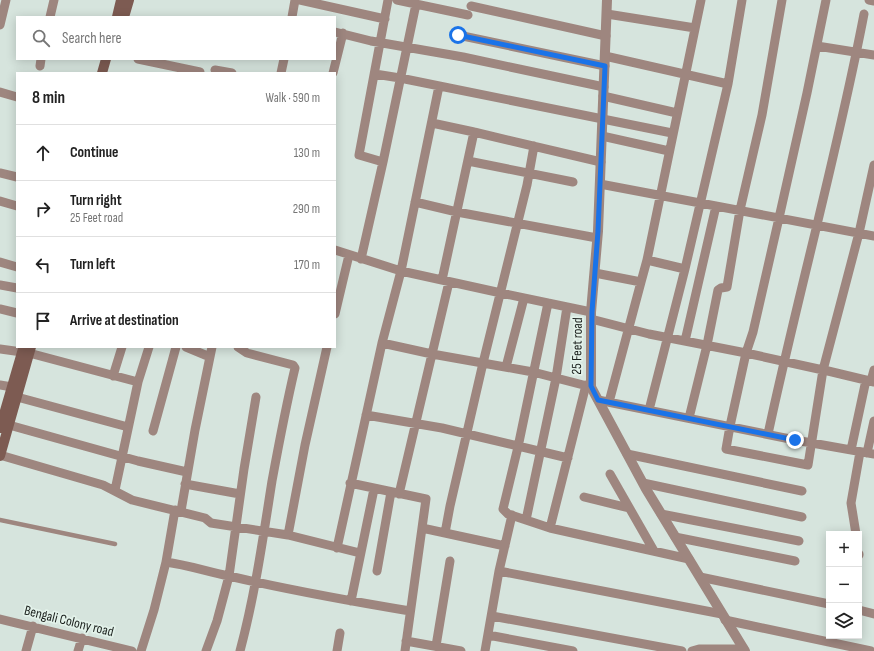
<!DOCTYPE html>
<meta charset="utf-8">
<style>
body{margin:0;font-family:"Sofia Sans Condensed",sans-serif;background:#f2f2f2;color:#222}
.controls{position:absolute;right:12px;bottom:12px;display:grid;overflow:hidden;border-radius:0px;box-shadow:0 2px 10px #0003}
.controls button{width:36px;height:36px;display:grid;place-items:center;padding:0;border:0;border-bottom:1px solid #e0e0e0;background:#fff;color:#222;font:20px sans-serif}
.stop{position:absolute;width:12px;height:12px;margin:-9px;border:3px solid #1a73e8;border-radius:50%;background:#fff}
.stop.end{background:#1a73e8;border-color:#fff;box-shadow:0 1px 4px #0008}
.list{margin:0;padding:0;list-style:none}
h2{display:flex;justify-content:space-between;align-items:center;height:52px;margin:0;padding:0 16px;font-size:17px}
h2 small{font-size:13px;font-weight:400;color:#767676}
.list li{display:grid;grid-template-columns:26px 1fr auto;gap:12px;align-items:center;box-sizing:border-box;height:56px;padding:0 16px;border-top:1px solid #e0e0e0}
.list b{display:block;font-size:15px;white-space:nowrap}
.list p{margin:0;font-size:13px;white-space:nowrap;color:#767676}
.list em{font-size:13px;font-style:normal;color:#767676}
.icon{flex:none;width:22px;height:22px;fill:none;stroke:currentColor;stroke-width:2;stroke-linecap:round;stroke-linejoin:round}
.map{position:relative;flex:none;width:874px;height:651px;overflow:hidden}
.search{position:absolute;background:#fff;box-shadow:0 2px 10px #0003;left:16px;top:16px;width:320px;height:44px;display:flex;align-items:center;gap:10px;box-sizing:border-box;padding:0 14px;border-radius:0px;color:#767676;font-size:15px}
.panel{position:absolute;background:#fff;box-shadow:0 2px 10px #0003;left:16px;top:72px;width:320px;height:276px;border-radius:0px}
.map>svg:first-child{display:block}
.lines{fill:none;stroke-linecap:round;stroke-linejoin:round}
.service{stroke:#9e867f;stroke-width:4.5}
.minor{stroke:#9e867f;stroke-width:9}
.tertiary{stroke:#9e867f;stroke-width:10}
.secondary{stroke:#7d5b52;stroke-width:10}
.route{stroke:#1a73e8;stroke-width:5}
.labels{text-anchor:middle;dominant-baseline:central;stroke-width:3.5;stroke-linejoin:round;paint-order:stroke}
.street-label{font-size:14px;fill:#191e1b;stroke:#e3f2ea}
</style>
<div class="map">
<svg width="874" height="651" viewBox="0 0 874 651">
<rect width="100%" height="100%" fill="#d6e4dd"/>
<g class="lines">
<path class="service" d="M 0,520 L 115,544"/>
<path class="minor" d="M 300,0 L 385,19
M 397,0 L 468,15
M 869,0 L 874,1
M 471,6 L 606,36
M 607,14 L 695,28
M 50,17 L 54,0
M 292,17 L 295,0
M 0,25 L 6,0
M 335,32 L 371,41 L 463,57 L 604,87
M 458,35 L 605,66
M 817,46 L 874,55
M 605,56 L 728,84
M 138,59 L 200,72
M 40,66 L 41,59
M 215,70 L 232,73
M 281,73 L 284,59
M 333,73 L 343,33
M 375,74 L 400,78 L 672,133
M 439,86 L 401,271 L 382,343 L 432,354 L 533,372 L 591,387
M 0,92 L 17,97
M 603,96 L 677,113
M 432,123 L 474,132 L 601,162
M 602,136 L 669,151
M 468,161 L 573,182
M 383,162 L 416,4
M 874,165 L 859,233 L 823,370 L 808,465 L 726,449 L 730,426 L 746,353 L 823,370 L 828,371 L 874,382
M 0,173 L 17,177
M 600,184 L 874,236
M 0,201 L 17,206
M 415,202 L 457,212 L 597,238
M 335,250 L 401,271 L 501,293 L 591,312
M 361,259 L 383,162 L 359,155 L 388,0
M 0,262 L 17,267
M 685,269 L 647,260 L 701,0
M 595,273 L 641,282 L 609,402
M 442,280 L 474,132
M 641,282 L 647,260
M 0,285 L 17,288
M 548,303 L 518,447 L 503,509 L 508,514 L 550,528
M 0,309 L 17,313
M 335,314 L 349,255
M 591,319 L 649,334 L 746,353 L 753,332 L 779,218 L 807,93 L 826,0
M 685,341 L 716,206
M 186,347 L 210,357
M 238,347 L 247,353 L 293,365 L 295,368 C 286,406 279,443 272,481 C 263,538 255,595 240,651
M 0,349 L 29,353 L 138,382
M 506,367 L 524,298
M 113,376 L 122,347
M 871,381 L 874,370
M 0,385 L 12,387
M 586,385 L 550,528 L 689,559
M 17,397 L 128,427
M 598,400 L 795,440 L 874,454
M 649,410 L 685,269 L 728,84 L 742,0
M 366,415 L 442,428 L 568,458
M 689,418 L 707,345 L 718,290 L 721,288 L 727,287 L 740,210 L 762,115 L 782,0
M 9,425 L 138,461 L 187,472
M 153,431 L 176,347
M 768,434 C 798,294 837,155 864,14
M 851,450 L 866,380
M 867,453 L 874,421
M 627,454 L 802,491
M 0,455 L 103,485 L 132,500 L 205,518 L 211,523 L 288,535 L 360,553
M 610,474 L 654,551
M 350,483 L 426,499 L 422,528
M 643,483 L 802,517
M 185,484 L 240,494
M 115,490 L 138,382 L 149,347
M 399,494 L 449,282
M 584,497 L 629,508
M 175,510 L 166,562 C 188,565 208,572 229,576 C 289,590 350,601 410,611
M 181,511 L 195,430 L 212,347
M 661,514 L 799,541
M 512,515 L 499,571 L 722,614
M 526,520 L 556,378 L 567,307
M 445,533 L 450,506 L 483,363 L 527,185 L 534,146
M 856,534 L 851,503 L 860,452
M 288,535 L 305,445 L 327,347
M 675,537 L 795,561
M 337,548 L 382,343
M 859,554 L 859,555
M 377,571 L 391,492
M 700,577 L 829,604
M 351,601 L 374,489
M 859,610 L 874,614
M 492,616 L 682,651
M 0,619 L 132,651
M 725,620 L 871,651
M 488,635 L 573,651
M 406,641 L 461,651
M 436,646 L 450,561
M 26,651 L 33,626
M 78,651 L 82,638
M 141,651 L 154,610 L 166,562
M 206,651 L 217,621 L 229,576 L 244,469 L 256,397
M 337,651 L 340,633
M 405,651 L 422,528 L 505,546
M 485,651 L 499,571
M 692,651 L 699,649 L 744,649"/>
<path class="tertiary" d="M 607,0 L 598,231 L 591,312 L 591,387 L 646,489 L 745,651"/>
<path class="secondary" d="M 117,17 L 121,0
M 124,17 L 129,0
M 102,73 L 106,59
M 0,428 L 23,349
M 0,456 L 31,347"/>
</g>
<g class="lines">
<path class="route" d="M 458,35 L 605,66 L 598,231 L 592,312 L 591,386 L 598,400 L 795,440"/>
</g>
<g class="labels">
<g class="street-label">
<text transform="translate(577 346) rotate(-89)">25 Feet road</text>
<text transform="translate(69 621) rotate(14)">Bengali Colony road</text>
</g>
</g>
</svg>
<div class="controls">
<button>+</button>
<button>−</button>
<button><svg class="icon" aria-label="layers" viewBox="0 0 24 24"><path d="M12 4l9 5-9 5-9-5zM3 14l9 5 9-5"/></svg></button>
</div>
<div class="stop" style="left:458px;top:35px"></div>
<div class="stop end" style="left:795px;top:440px"></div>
<div class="search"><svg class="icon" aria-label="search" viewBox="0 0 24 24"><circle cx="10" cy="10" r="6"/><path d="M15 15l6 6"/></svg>Search here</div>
<section class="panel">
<h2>8 min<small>Walk · 590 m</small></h2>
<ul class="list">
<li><svg class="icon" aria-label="ahead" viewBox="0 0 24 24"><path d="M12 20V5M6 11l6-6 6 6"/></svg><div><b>Continue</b></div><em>130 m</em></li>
<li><svg class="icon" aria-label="right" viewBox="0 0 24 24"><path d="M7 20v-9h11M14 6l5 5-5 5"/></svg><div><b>Turn right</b><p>25 Feet road</p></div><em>290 m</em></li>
<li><svg class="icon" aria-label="left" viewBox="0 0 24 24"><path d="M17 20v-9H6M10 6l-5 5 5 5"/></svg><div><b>Turn left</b></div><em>170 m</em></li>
<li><svg class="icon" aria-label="arrive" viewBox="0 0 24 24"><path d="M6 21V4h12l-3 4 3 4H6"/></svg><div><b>Arrive at destination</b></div></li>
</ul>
</section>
</div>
